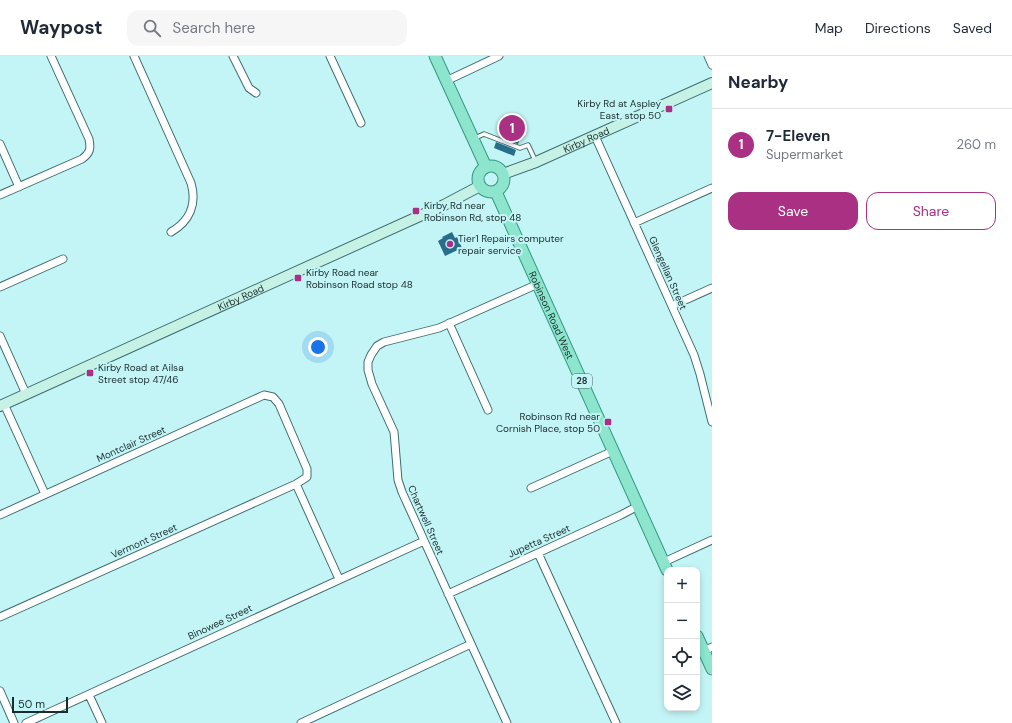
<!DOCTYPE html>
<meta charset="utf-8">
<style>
body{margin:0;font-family:"DM Sans",sans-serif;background:#f6f6f7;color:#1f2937}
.controls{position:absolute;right:12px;bottom:12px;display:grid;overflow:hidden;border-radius:8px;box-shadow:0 2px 6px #0003}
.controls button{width:36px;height:36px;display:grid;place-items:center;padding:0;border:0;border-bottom:1px solid #e0e1e3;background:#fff;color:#1f2937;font:20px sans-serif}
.scale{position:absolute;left:12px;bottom:10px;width:56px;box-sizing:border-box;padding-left:4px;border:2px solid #1a2d2e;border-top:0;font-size:11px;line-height:14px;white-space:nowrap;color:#1a2d2e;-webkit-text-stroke:3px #c4f5f6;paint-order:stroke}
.you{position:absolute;left:318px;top:291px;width:14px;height:14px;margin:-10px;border:3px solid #fff;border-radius:50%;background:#1a73e8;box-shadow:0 0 0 6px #1a73e833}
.badge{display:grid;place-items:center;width:26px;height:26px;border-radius:50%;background:#aa3083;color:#fff;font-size:13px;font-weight:700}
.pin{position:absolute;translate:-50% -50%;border:2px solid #fff;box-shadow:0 1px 4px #0006}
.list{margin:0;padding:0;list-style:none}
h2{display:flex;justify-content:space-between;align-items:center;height:52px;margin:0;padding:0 16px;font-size:17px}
h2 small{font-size:13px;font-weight:400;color:#747a83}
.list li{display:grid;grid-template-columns:26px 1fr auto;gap:12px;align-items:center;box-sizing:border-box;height:72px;padding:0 16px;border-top:1px solid #e0e1e3}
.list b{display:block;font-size:15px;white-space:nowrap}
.list p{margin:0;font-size:13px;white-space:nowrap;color:#747a83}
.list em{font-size:13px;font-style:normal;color:#747a83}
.actions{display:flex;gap:8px;padding:12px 16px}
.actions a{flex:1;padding:9px 0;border:1px solid #aa3083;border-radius:12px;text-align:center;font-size:14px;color:#aa3083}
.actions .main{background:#aa3083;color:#fff}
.icon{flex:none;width:22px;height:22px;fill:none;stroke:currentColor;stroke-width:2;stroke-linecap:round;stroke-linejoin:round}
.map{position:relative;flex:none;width:712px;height:667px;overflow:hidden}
header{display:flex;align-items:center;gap:24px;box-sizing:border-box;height:56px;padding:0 20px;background:#fff;border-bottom:1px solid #e0e1e3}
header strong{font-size:19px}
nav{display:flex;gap:22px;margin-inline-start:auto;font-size:14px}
.search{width:280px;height:36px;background:#f6f6f7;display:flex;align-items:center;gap:10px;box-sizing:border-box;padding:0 14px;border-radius:12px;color:#747a83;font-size:15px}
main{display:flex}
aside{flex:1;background:#fff}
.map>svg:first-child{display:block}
.building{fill:#286e8a}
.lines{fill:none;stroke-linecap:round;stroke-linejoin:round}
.lane-casing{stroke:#406d6f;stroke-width:5.5}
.street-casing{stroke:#406d6f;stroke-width:9}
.secondary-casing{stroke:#406d6f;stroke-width:12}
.primary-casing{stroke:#33997f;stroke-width:13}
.lane{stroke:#fff;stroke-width:3.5}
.street{stroke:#fff;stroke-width:7}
.secondary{stroke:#c6f2e6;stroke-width:10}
.primary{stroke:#8de5cd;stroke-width:11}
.poi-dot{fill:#aa3083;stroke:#c4f5f6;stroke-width:1.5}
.labels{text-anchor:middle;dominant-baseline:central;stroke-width:4;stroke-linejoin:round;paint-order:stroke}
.shield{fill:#c4f5f6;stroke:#4d696a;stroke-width:1}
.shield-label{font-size:9px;font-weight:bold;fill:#1a2d2e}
.poi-label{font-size:10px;fill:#1a2d2e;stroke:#c4f5f6;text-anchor:start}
.street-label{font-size:10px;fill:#1a2d2e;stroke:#c4f5f6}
</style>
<header>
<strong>Waypost</strong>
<div class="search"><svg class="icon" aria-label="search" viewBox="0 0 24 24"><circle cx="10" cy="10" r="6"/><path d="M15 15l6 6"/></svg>Search here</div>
<nav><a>Map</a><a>Directions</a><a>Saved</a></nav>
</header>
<main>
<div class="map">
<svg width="712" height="667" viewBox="0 0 712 667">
<rect width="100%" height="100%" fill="#c4f5f6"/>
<path class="building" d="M 503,62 L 523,70 L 519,82 L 520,83 L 518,88 L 499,80 L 502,72 L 499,71 Z
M 496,86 L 516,94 L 514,100 L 494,92 Z
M 452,176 L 455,182 L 457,181 L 462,192 L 445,200 L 438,185 L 443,182 L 442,181 Z"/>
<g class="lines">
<g class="lane-casing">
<path id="lane" d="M 475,82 L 484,78 L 520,92 L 528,89 L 535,104"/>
</g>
<g class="street-casing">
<path id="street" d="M 134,0 L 191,127 C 197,148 190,165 171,176
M 233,0 L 249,32 L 256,37
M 330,0 L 361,67
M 708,0 L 712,9
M 446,25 L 499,0
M 595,80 L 694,299 L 700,318 L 712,366
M 0,88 L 19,131
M 0,139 L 82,103 C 90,97 91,93 89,83 L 51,0
M 634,167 L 712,132
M 0,231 L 63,203
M 672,250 L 712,232
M 449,267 L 488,354
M 0,280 L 26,338
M 4,348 L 45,438
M 296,428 L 339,523
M 531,432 L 613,395
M 0,459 L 264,339 L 273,341 L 279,348 L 307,413 L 307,421 L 296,428 L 0,561
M 538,497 L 616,667
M 664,506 L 712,484
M 448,538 L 621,459 L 638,450
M 704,595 L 712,591
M 0,635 L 14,667
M 89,639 L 102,667
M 26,667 L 424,485
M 301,667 L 471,588
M 507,667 L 402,436 L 398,424 L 394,376 L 372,328 L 368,314 L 368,306 L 371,299 L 377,290 L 384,286 L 439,272 L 538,228"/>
</g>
<g class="secondary-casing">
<g id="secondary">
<path id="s1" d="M 503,118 L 536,106 L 712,27"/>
<path id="s2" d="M 0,350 L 444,149 L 480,130"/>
</g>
</g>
<g class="primary-casing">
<g id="primary">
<path d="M 435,0 L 486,111"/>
<circle cx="491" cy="123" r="13"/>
<path id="s3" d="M 496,136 L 667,514"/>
<path d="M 697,580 L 712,613"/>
</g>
</g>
<use href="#lane" class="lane"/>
<use href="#street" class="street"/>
<use href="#secondary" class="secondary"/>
<use href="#primary" class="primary"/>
</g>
<g class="poi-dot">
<rect x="665" y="49" width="8" height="8" rx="2"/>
<rect x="412" y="151" width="8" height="8" rx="2"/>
<circle cx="450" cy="188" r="4"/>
<rect x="294" y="218" width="8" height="8" rx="2"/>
<rect x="86" y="313" width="8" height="8" rx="2"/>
<rect x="604" y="362" width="8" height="8" rx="2"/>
</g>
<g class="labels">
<rect class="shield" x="572" y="318" width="20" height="14" rx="3"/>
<g class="shield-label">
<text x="582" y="325">28</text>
</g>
<g class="poi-label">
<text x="661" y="47" text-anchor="end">Kirby Rd at Aspley<tspan x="661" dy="12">East, stop 50</tspan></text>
<text x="424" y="149">Kirby Rd near<tspan x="424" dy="12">Robinson Rd, stop 48</tspan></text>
<text x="458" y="182">Tier1 Repairs computer<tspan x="458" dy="12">repair service</tspan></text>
<text x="306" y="216">Kirby Road near<tspan x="306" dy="12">Robinson Road stop 48</tspan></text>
<text x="98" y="311">Kirby Road at Ailsa<tspan x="98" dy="12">Street stop 47/46</tspan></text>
<text x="600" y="360" text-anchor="end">Robinson Rd near<tspan x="600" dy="12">Cornish Place, stop 50</tspan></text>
</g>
<g class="street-label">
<text stroke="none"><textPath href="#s1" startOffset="90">Kirby Road</textPath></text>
<text transform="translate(668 217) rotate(66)">Glengellan Street</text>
<text stroke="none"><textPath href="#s2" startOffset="264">Kirby Road</textPath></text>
<text stroke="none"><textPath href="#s3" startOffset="135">Robinson Road West</textPath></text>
<text transform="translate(131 388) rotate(-24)">Montclair Street</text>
<text transform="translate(426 464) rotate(66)">Chartwell Street</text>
<text transform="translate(144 485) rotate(-24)">Vermont Street</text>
<text transform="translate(539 485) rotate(-24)">Jupetta Street</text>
<text transform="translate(220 566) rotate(-25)">Binowee Street</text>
</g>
</g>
</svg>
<div class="controls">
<button>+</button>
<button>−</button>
<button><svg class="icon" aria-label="locate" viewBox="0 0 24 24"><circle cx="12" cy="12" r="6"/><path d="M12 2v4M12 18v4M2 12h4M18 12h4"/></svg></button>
<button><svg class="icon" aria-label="layers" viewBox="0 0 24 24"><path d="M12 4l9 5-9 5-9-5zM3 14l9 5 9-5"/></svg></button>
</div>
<div class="scale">50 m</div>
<div class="you"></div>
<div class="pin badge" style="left:512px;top:72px">1</div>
</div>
<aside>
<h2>Nearby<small></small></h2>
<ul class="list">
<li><span class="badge">1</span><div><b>7-Eleven</b><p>Supermarket</p></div><em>260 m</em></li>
</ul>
<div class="actions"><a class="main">Save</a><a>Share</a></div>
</aside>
</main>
